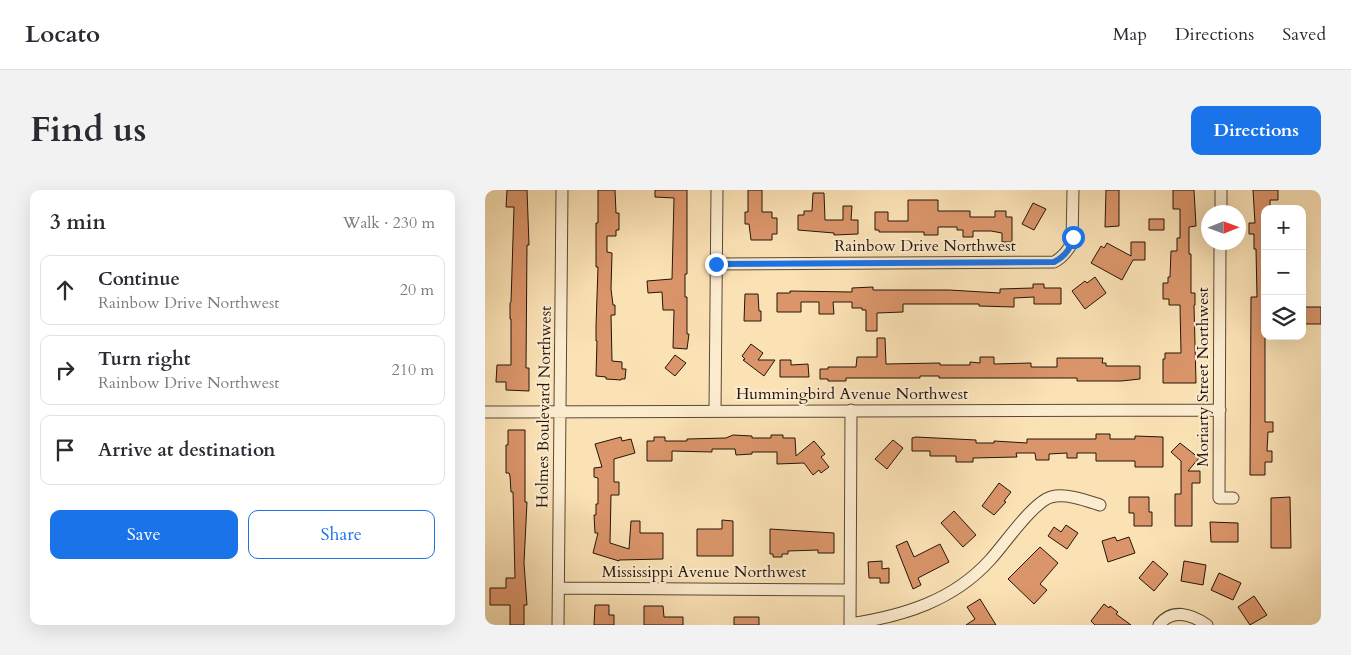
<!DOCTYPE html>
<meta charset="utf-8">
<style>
body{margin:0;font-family:Cardo,serif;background:#f2f2f3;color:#2b2b33}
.controls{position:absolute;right:15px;top:15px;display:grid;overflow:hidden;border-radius:10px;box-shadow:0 5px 20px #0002}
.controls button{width:45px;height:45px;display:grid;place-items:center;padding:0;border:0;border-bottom:1px solid #e1e1e2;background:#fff;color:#2b2b33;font:25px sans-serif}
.compass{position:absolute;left:716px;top:15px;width:45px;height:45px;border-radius:50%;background:#fff;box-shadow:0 5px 20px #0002;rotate:89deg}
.stop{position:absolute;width:15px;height:15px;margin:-11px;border:4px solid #1a73e8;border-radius:50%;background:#fff}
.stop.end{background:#1a73e8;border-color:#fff;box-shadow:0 1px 5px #0008}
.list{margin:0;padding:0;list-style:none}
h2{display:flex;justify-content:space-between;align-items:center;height:65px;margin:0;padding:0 20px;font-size:21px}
h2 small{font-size:16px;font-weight:400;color:#7c7c81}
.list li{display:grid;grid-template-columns:32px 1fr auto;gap:15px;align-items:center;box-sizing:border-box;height:70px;margin:0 10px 10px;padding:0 10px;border:1px solid #e1e1e2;border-radius:10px}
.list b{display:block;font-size:19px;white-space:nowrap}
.list p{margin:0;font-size:16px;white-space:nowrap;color:#7c7c81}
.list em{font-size:16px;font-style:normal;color:#7c7c81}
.actions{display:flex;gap:10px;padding:15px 20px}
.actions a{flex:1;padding:11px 0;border:1px solid #1a73e8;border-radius:10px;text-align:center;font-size:18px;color:#1a73e8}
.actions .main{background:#1a73e8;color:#fff}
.icon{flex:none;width:28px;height:28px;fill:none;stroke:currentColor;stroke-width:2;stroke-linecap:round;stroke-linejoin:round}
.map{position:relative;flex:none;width:836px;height:435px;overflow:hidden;border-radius:10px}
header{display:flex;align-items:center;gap:30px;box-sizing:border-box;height:70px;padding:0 25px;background:#fff;border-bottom:1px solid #e1e1e2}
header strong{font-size:24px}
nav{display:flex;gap:28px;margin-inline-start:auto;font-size:18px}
.intro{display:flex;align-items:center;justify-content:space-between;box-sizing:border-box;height:120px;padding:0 30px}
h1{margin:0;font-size:35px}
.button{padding:12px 22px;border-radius:10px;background:#1a73e8;color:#fff;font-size:18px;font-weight:700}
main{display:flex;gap:30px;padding:0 30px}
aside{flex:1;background:#fff;border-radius:10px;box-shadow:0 5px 20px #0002}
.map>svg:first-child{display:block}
.building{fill:#db956a;stroke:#251409}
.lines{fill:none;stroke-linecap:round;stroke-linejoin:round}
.minor-casing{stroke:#5a4834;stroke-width:13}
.minor{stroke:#fceccf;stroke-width:11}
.route{stroke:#1a73e8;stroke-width:6}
.labels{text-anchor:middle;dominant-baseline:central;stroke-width:4;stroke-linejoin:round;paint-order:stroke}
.street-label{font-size:16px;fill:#251409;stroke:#fceccf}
</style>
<header>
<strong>Locato</strong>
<nav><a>Map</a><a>Directions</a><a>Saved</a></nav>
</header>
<div class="intro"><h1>Find us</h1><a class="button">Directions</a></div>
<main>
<aside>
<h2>3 min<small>Walk · 230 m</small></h2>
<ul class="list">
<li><svg class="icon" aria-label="ahead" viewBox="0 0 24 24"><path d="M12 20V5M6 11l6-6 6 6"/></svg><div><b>Continue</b><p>Rainbow Drive Northwest</p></div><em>20 m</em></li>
<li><svg class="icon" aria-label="right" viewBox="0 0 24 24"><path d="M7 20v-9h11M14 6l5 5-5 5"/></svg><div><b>Turn right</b><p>Rainbow Drive Northwest</p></div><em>210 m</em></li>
<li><svg class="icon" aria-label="arrive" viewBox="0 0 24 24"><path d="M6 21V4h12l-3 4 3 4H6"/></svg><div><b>Arrive at destination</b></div></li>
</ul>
<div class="actions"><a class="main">Save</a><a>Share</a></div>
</aside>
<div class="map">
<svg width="836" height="435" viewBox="0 0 836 435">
<rect width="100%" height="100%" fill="#fbe2b5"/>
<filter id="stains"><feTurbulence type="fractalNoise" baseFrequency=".004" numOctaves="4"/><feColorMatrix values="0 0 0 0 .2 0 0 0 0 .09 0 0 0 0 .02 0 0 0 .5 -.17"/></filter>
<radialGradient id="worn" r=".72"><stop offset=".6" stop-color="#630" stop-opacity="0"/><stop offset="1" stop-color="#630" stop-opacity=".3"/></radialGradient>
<path class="building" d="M 22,0 L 42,0 L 44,55 L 42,55 L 41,178 L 44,178 L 44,201 L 21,200 L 21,192 L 11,192 L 12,175 L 26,175 L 26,129 L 25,129 L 25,113 L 26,112 L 29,17 L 21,17 Z
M 113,0 L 130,0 L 131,23 L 134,23 L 134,40 L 131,40 L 131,46 L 122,46 L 122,62 L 127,63 L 126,99 L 128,115 L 130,115 L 130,125 L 126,125 L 127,171 L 137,172 L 137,179 L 141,179 L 140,189 L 136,189 L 136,190 L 121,189 L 121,187 L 111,186 L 112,151 L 111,151 L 111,136 L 113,77 L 111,77 L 111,33 L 113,33 Z
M 170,0 L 202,0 L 202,84 L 200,84 L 200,107 L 202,107 L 202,144 L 204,144 L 202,159 L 188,158 L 189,120 L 178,120 L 177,102 L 163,103 L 162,91 L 187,89 L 189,8 L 170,7 Z
M 263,0 L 277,0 L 277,22 L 287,22 L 287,28 L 292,28 L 292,44 L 287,44 L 287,50 L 266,50 L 264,34 L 260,34 L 260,22 L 263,22 Z
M 621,0 L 634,0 L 634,36 L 620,37 Z
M 688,0 L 709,0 L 711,36 L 704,37 L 704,64 L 706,64 L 706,103 L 710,103 L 710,115 L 709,115 L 711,193 L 678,193 L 678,169 L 680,169 L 680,163 L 696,163 L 695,115 L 684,115 L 684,109 L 678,109 L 678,93 L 683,93 L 683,87 L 685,87 L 686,61 L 692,61 L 692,48 L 695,48 L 695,19 L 688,19 Z
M 768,0 L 793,0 L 793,10 L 785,10 L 785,19 L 780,19 L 780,232 L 788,232 L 788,242 L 783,242 L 782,261 L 787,261 L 787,272 L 780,272 L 780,285 L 765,285 L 766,107 L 772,107 L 771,59 L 769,59 L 769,44 L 764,44 L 764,33 L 770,33 Z
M 328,3 L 339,3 L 340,30 L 358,30 L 358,16 L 367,16 L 366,30 L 373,30 L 373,44 L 349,45 L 349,43 L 313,40 L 313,25 L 319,25 L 319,21 L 327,21 Z
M 423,10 L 453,10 L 453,21 L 485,21 L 485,27 L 510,27 L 510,21 L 521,21 L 521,27 L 527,27 L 527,52 L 517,52 L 517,43 L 506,41 L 488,41 L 488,47 L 478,47 L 478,40 L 472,40 L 472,37 L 453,37 L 453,45 L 439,45 L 439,42 L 394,42 L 394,40 L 390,40 L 390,22 L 403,22 L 403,31 L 423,31 Z
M 548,13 L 561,19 L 549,40 L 537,34 Z
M 664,29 L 679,29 L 679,40 L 664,40 Z
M 646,52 L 660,52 L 660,70 L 648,70 L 637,90 L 606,73 L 616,56 L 619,58 L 622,53 L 646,66 Z
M 610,87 L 621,103 L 600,119 L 587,101 L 600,91 L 602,93 Z
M 548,94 L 559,94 L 559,98 L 576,98 L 576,114 L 549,114 L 549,107 L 529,108 L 529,117 L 494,116 L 494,114 L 418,114 L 418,122 L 392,123 L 392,141 L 381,141 L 381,120 L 377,120 L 377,118 L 367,118 L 367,112 L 348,112 L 349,124 L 334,124 L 334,112 L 316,112 L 316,122 L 292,122 L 292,103 L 305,103 L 305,101 L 367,102 L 367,98 L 388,97 L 388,100 L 464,100 L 515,103 L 515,99 L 548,98 Z
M 260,104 L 273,104 L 274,121 L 276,121 L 276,131 L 259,131 Z
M 819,117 L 836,117 L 836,134 L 819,134 Z
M 392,148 L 400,148 L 401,174 L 455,173 L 455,175 L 485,175 L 485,172 L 495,173 L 495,167 L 509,167 L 509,174 L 546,173 L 546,177 L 572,177 L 572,168 L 618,168 L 617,173 L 621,173 L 621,176 L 655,176 L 655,189 L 636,191 L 592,191 L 592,188 L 454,188 L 454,186 L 435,186 L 435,188 L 361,188 L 361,191 L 343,191 L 343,189 L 335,189 L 335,179 L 343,179 L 343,177 L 371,177 L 372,167 L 392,167 Z
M 266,154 L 278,163 L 273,170 L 290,170 L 279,186 L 258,170 L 260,169 L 257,166 Z
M 190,165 L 201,173 L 190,186 L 180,178 Z
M 295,170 L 306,170 L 306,175 L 323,174 L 324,187 L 295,187 Z
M 23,240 L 40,240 L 40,312 L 42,312 L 39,373 L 42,415 L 39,415 L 39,435 L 25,435 L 25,415 L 5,415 L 5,398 L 21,398 L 21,388 L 30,388 L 28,302 L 26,302 L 25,286 L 24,283 L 21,283 L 21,255 L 23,255 Z
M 611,244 L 625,244 L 625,249 L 650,249 L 650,246 L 678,247 L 678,277 L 650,277 L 650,271 L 611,271 L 611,263 L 592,263 L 592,268 L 582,268 L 582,263 L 564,264 L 564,270 L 551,270 L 550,263 L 531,263 L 532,267 L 488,268 L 488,272 L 471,272 L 471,266 L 445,266 L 445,261 L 427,261 L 427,248 L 431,247 L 491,250 L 491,253 L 509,253 L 509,251 L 542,253 L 542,249 L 611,249 Z
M 248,245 L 267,246 L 267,248 L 286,248 L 286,245 L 298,245 L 298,248 L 310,248 L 311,266 L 329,251 L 340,264 L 336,267 L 344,277 L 336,283 L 334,280 L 328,285 L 319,273 L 292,274 L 292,262 L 267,262 L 267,264 L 251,265 L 250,259 L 227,259 L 227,262 L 187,261 L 187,271 L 162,271 L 162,251 L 169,251 L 169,247 L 180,247 L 180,251 L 202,251 L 202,249 L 241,248 Z
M 136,247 L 137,251 L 146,249 L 150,263 L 129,269 L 129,292 L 134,292 L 134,305 L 126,305 L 125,353 L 144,359 L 146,331 L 155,331 L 155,343 L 178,343 L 178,369 L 134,370 L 134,371 L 108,363 L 113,343 L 110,343 L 109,325 L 111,325 L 111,314 L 113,314 L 113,288 L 109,287 L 109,278 L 117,277 L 110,254 Z
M 408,250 L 418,258 L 402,279 L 390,269 Z
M 695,253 L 714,268 L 703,281 L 715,281 L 715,293 L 707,293 L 707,336 L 690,336 L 690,304 L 696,304 L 696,271 L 686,262 Z
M 514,293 L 526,302 L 519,311 L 521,312 L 509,325 L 497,316 Z
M 644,307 L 664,307 L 664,322 L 667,322 L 667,336 L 649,336 L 649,323 L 644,323 Z
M 805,307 L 806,358 L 786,358 L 786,308 Z
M 469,321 L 491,345 L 478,357 L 456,333 Z
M 237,330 L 248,331 L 248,366 L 212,366 L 212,339 L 237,339 Z
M 725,332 L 753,333 L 753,352 L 726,352 Z
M 581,335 L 593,343 L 582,359 L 563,346 L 569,337 L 576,342 Z
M 285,339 L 349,343 L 349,363 L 333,363 L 333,360 L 303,361 L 303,364 L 297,364 L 297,367 L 288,367 L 288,364 L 285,364 Z
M 630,347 L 632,351 L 644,347 L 650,363 L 623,372 L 617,351 Z
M 422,351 L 429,367 L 455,354 L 464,372 L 433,388 L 436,395 L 428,399 L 411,356 Z
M 555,357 L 573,373 L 555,394 L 562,400 L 549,414 L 523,389 Z
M 397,371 L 397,379 L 404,378 L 404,393 L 395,393 L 395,388 L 384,388 L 383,372 Z
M 668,371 L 683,384 L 669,401 L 654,388 Z
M 699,371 L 721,375 L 718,395 L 696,391 Z
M 734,383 L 756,393 L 748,410 L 726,400 Z
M 769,406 L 782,425 L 765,435 L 753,417 Z
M 495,409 L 511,435 L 481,435 L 490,429 L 482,417 Z
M 619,414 L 624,418 L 625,416 L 633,422 L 631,424 L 646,435 L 610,435 L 606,431 Z
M 110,415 L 124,415 L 124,425 L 129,425 L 129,435 L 109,435 Z
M 159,416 L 178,416 L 179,427 L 198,427 L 198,435 L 159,435 Z
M 249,427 L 274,427 L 274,435 L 249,435 Z"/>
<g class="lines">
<g class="minor-casing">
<path id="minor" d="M 736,22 L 736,0
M 735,52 L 734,308 L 748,308
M 231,74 L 569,72 C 577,68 582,62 587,53 L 588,0
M 230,221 L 232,0
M 0,222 L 735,220
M 74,398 L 365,400
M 365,434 C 418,426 468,411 505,370 C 519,355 548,312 566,307 C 581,303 600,310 615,315
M 73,435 L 77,0
M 365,435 L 366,220
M 674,435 C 687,418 706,424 722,435"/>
</g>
<use href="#minor" class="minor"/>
</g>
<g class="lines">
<path class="route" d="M 231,74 L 569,72 C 579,67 586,59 588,47"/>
</g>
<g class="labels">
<g class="street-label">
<text x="440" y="56">Rainbow Drive Northwest</text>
<text transform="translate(718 187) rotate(-90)">Moriarty Street Northwest</text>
<text x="367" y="204">Hummingbird Avenue Northwest</text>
<text transform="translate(59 217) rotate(-89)">Holmes Boulevard Northwest</text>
<text x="219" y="382">Mississippi Avenue Northwest</text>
</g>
</g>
<rect width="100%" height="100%" filter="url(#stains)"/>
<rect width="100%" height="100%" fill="url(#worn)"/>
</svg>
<div class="controls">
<button>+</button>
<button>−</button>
<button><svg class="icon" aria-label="layers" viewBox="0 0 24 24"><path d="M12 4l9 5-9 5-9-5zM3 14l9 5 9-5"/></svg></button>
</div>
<svg class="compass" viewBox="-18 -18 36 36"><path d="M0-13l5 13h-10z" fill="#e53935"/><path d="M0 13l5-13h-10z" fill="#7c7c81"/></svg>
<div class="stop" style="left:588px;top:47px"></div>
<div class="stop end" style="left:231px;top:74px"></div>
</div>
</main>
